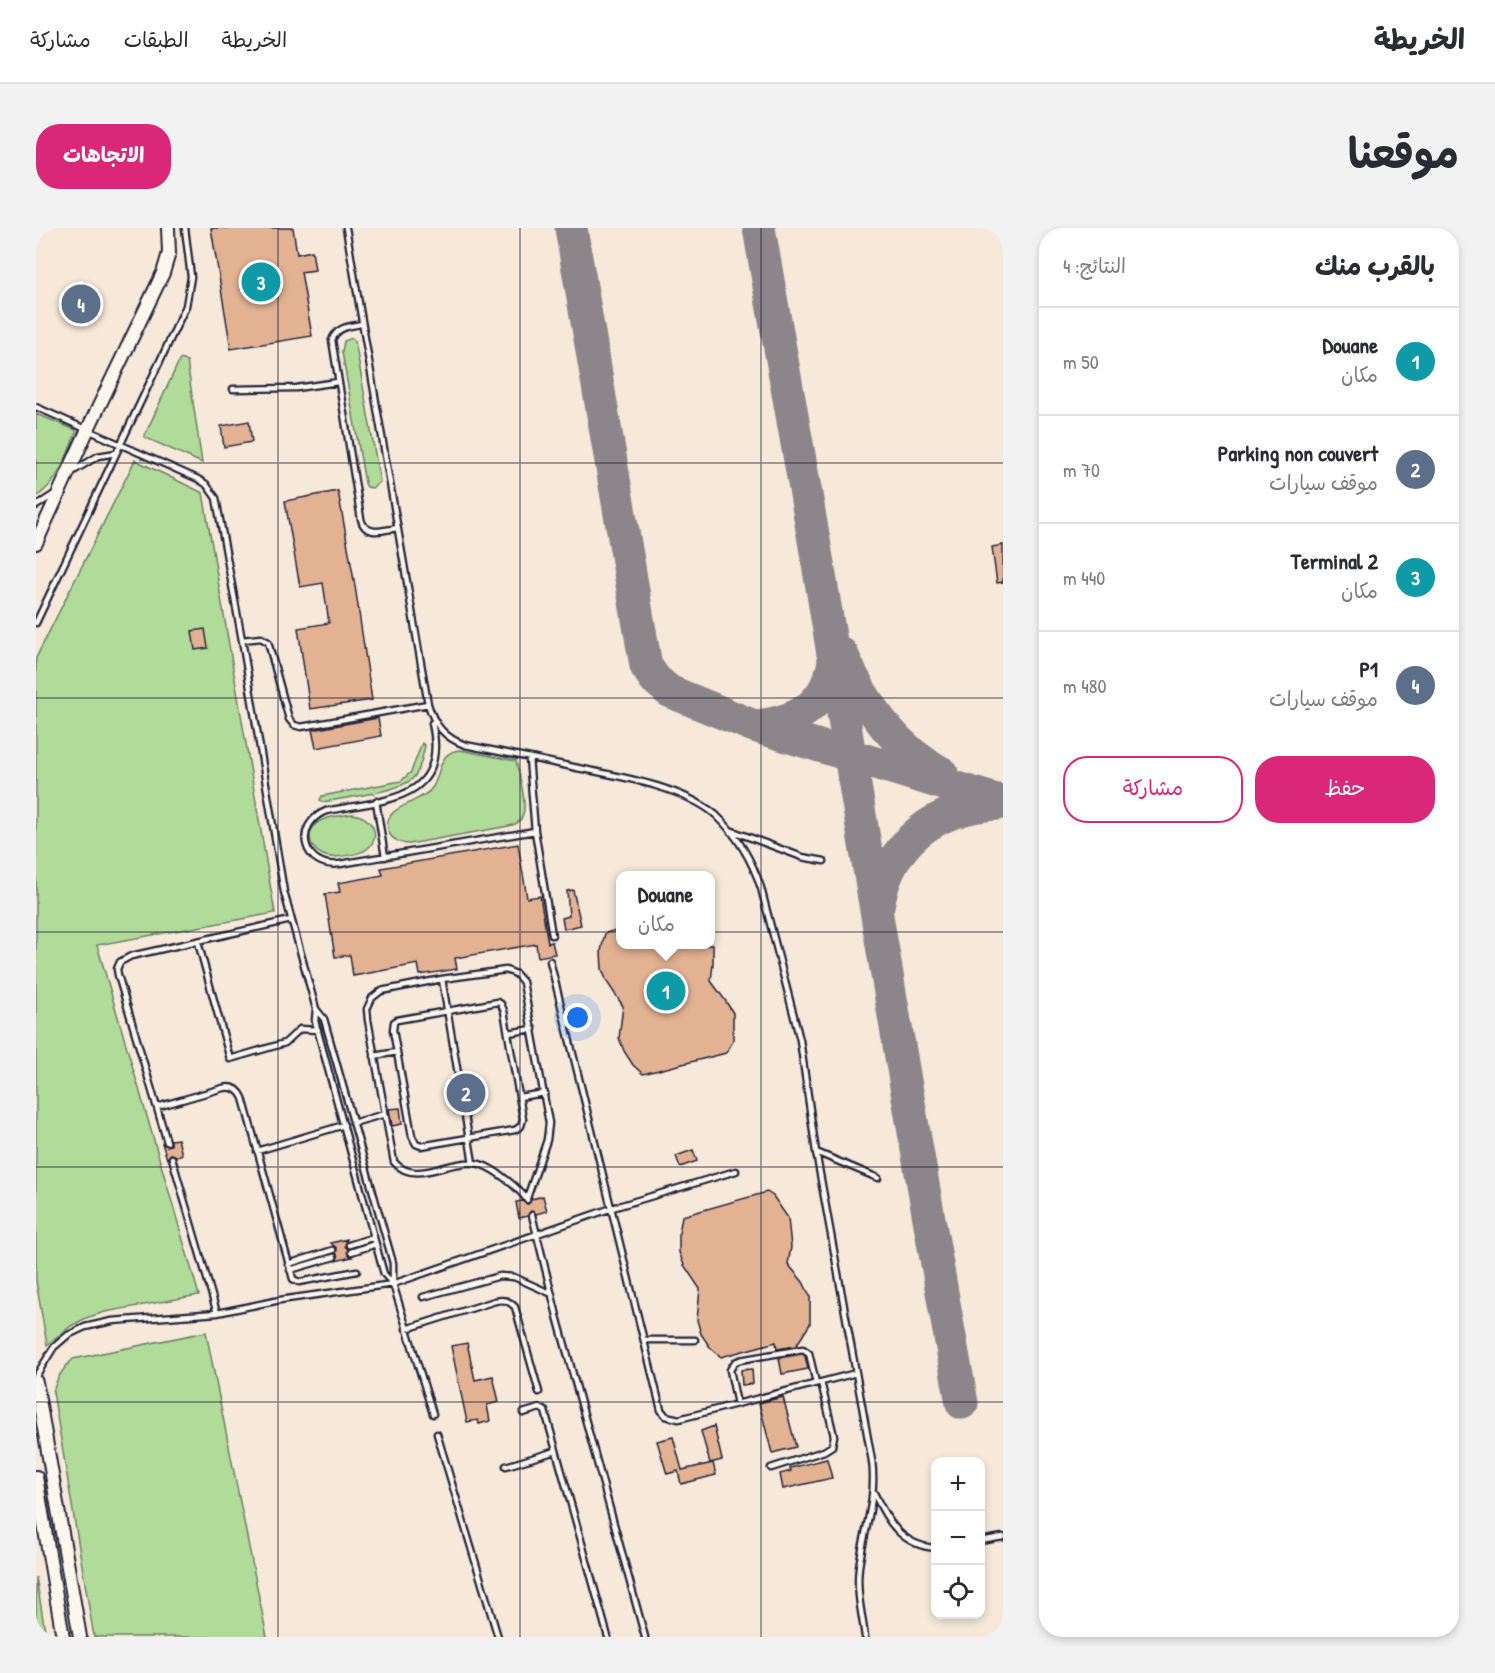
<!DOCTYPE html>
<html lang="ar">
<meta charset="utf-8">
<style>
body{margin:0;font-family:"Patrick Hand","Playpen Sans Arabic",sans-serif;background:#f2f2f3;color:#2b2b33;direction:rtl}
.controls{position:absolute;right:18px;bottom:18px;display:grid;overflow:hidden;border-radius:12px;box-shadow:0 3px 9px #0003}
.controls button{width:54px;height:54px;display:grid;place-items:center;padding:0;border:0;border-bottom:2px solid #e1e1e2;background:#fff;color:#2b2b33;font:30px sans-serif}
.you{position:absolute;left:542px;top:790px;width:21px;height:21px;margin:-15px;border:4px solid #fff;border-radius:50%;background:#1a73e8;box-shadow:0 0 0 9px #1a73e833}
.badge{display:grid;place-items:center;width:39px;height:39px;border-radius:50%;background:#db2777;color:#fff;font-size:20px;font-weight:700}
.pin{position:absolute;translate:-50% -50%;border:3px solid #fff;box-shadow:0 2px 6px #0006}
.popup{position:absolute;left:580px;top:643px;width:99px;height:78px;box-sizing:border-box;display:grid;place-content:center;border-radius:12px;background:#fff;filter:drop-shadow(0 2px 4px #0005);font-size:20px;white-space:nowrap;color:#7c7c81}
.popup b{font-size:22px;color:#2b2b33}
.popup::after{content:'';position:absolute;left:50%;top:100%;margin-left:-12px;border:12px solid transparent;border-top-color:#fff}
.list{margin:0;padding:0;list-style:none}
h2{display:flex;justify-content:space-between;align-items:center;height:78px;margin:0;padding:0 24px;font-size:26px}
h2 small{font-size:20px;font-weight:400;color:#7c7c81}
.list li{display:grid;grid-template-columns:39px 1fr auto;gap:18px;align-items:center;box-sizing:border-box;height:108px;padding:0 24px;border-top:2px solid #e1e1e2}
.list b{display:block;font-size:22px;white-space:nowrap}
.list p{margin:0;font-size:20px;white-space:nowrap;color:#7c7c81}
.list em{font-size:20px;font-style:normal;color:#7c7c81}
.actions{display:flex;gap:12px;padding:18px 24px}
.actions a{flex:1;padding:14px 0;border:2px solid #db2777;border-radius:24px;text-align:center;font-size:21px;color:#db2777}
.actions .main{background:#db2777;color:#fff}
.icon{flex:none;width:33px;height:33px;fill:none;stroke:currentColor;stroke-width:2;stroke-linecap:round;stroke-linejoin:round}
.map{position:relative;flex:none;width:967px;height:1409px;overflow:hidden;direction:ltr;border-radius:24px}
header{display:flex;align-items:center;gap:36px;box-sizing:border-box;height:84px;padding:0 30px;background:#fff;border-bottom:2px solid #e1e1e2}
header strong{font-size:28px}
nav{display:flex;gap:33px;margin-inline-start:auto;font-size:21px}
.intro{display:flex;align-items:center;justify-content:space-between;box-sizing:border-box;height:144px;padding:0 36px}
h1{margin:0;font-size:42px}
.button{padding:15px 27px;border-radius:24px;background:#db2777;color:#fff;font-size:21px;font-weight:700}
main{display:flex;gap:36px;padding:0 36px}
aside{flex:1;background:#fff;border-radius:24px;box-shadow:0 3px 9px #0003}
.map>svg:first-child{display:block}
.green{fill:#b1db98;stroke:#6a7e6a;stroke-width:1.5}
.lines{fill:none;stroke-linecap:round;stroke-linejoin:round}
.taxiway{stroke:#8c868a;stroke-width:33}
.building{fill:#e2b293;stroke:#22223b;stroke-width:1.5}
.service-casing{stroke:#22223b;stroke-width:9}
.tertiary-casing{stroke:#22223b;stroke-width:16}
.service{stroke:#fbf7ec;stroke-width:4.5}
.tertiary{stroke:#fbf7ec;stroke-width:12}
.grid{fill:none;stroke:#22223b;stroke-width:1.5;stroke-opacity:0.55}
</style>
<header>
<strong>الخريطة</strong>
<nav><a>الخريطة</a><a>الطبقات</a><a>مشاركة</a></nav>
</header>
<div class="intro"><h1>موقعنا</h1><a class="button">الاتجاهات</a></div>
<main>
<aside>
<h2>بالقرب منك<small>النتائج: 4</small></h2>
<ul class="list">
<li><span class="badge" style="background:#0f9aa8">1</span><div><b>Douane</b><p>مكان</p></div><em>50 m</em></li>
<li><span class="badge" style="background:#5c6f8a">2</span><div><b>Parking non couvert</b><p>موقف سيارات</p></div><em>70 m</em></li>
<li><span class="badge" style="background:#0f9aa8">3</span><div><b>Terminal 2</b><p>مكان</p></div><em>440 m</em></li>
<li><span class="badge" style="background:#5c6f8a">4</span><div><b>P1</b><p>موقف سيارات</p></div><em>480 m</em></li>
</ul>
<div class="actions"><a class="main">حفظ</a><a>مشاركة</a></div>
</aside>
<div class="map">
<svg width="967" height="1409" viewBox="0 0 967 1409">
<rect width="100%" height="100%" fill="#f6e9da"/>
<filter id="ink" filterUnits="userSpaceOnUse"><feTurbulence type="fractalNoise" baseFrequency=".0167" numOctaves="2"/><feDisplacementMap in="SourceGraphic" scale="12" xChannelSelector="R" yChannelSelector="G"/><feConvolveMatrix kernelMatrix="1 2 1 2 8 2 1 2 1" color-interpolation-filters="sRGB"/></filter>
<g filter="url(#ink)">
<path class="green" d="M 316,110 L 319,113 L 344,254 L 336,260 L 331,259 L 329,255 L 306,124 L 308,113 Z
M 144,131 L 151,133 L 166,235 L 108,209 Z
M 0,186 L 40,202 L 40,205 C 30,229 23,254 0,269 Z
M 99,232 L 167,265 L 239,685 L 61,717 L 163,1067 L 69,1084 L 50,1090 L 35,1098 L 11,1117 L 0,1053 L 0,430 Z
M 386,515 L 389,518 C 386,529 385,541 378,549 C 366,564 307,570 287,574 L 284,572 L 286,568 L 365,553 L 375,544 Z
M 424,522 L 480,533 C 483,544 491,577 487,586 C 485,594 480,597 473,598 L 373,616 C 368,616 364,615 360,612 C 356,610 353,606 352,601 C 347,577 385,576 396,560 C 406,546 401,524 424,522 Z
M 316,586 C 334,587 348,607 331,621 C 323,627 309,628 299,629 C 281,631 265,611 280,596 C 288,588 305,588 316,586 Z
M 170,1104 L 231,1409 L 58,1409 L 17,1164 C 21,1150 26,1141 37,1131 Z
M 0,1349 L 10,1409 L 0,1409 Z"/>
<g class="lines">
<path class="taxiway" d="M 535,0 L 610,438 L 619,451 L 633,463 L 718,498 L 967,574
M 723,0 C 745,130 770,260 791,390 C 835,652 878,914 926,1175
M 806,426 C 827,474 859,521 906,545
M 719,498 C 762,494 789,478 798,434
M 842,678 C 853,614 899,579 962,576"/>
</g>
<path class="building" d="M 175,0 L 257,0 L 261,26 L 276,23 L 279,42 L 265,44 L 276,108 L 195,121 Z
M 213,193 L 216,214 L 188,219 L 185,198 Z
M 302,263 L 319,358 L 336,472 L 274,481 L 262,400 L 293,395 L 287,355 L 264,359 L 249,273 Z
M 967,317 L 967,354 L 961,355 L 956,319 Z
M 169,401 L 172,420 L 159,422 L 156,403 Z
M 342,490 L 345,508 L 280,520 L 276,502 Z
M 482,616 L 491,670 L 504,668 L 512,715 L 516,714 L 519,726 L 502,729 L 500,716 L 419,730 L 421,741 L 384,747 L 382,736 L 317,748 L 314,727 L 299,729 L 289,666 L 304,664 L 302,655 L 347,647 L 345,640 Z
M 537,662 L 545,697 L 528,701 L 526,690 L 533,688 L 531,663 Z
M 585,701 L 585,717 L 677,717 L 677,736 L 675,753 L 689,772 L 697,785 L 697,813 L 690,825 L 607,846 L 597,837 L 588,823 L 583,810 L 587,778 L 571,754 L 566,741 L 565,723 L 569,705 Z
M 364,880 L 366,896 L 356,898 L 353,881 Z
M 142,911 L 146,927 L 140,928 L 135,926 L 131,931 L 126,915 L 132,918 L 135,917 L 135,912 Z
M 657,922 L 661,933 L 644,939 L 640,928 Z
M 731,964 L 737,968 L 752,990 L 755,1019 L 752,1036 L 767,1054 L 774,1068 L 774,1096 L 760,1118 L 741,1121 L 740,1114 L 685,1129 L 674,1119 L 665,1106 L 661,1092 L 664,1061 L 648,1037 L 643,1024 L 643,1005 L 646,988 Z
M 507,968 L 511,983 L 500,986 L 495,983 L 492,988 L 483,990 L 480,974 L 486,973 L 492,976 L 496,971 Z
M 311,1011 L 309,1018 L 312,1021 L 312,1027 L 316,1029 L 300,1033 L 302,1029 L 300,1025 L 301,1021 L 295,1015 Z
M 431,1115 L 439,1152 L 457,1148 L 463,1174 L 451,1177 L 454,1193 L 443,1196 L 442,1192 L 431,1194 L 415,1118 Z
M 766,1126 L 769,1128 L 772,1141 L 746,1146 L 743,1130 Z
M 716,1141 L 717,1156 L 706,1157 L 705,1142 Z
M 747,1169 L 760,1219 L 736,1225 L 723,1175 Z
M 678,1198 L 686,1232 L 674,1235 L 665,1203 Z
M 637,1209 L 646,1242 L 677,1235 L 680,1247 L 645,1256 L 642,1243 L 631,1246 L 621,1213 Z
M 791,1231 L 796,1250 L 747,1261 L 744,1246 L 755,1243 L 754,1240 Z"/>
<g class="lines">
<g class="service-casing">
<path id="service" d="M 310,0 L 392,476 C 398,497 409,510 429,517 C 465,524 501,531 537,539 C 580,548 646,558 680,587 C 702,608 716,632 725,660 L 764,812 L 780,924 L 836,1233 C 841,1270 828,1303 823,1339 C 820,1363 826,1386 829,1409
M 326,96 C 313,98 301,99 296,112 L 325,291 C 329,309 348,302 361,300
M 197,161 L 260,160 L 302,154
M 0,179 L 162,251 L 170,256 L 180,270 L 206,412 L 248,664 L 280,781 L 279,793 L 346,1039 L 348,1046 L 357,1056
M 36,244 L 62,228 L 80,225
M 0,278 L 17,267
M 0,395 L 150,78 L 155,49 L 149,0
M 206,412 L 225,410 L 232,414 L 253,491 L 258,497 L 265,499 L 392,476
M 396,495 C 414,574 346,572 290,583 C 256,597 267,641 304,636 L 499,603
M 493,530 L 499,603 L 516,707
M 340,573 L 349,629
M 694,602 L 766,629 L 788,633
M 162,714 L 194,831 L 249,815 L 264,801 L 282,802
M 514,733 L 625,1182 L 630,1188 L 643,1191 L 820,1145
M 406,751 L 437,935
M 462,774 L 465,776 L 468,783 L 487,891 L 485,898 L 479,902 L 385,918 L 380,916 L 376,908 L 357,802 L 358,794 L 361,792 Z
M 280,781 L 288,791 L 357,1035 L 357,1056 L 397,1186
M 472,805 L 497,801
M 338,828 L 361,824
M 483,869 L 509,865
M 121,879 L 187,860 C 196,858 203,861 207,870 L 257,1051 L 263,1054 L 321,1043
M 317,895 L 349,886
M 131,914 L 82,747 L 81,741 L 84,734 L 95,728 L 255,692
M 221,923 L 308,897
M 780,924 L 842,950
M 136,930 L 181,1085
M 491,970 L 511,912 L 513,895 L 487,754 L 480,746 L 470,742 L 406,751 L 345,763 L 336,770 L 331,781 L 332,792 L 358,934 C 379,958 411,932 438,935 C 454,936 482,959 491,972
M 496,987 L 521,1088 L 609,1409
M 313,1017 L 338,1009
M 315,1024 L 340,1016
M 252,1036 L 297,1022
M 254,1042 L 298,1029
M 387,1069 L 464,1048 L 478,1049 L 516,1066
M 370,1101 L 459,1073 C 468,1071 472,1072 479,1079 L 503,1164
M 608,1112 L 659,1112
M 0,1148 L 18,1119 L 32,1107 L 49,1099 L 76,1093 L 181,1085 L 244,1072 L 357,1056 L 576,980 L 700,943
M 701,1176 L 694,1142 L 699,1134 L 704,1132 L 767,1121 L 773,1125 L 780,1155
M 487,1185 L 504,1180 L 509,1183 L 572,1409
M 401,1206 L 462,1409
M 470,1238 L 520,1223
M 735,1240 L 788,1223 L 796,1218 L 798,1208 L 785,1154
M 838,1265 C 851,1293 866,1318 900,1320
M 944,1313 L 967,1309"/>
</g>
<g class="tertiary-casing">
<path id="tertiary" d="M 0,315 L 52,201 L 127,45 L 133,25 L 132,0
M 0,1154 L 44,1409
M 0,1249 L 27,1409"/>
</g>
<use href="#service" class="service"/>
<use href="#tertiary" class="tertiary"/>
</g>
</g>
<path class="grid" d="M 242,0 L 242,1409M 484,0 L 484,1409M 725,0 L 725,1409M 0,235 L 967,235M 0,470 L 967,470M 0,704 L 967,704M 0,939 L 967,939M 0,1174 L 967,1174"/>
</svg>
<div class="controls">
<button>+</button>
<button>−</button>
<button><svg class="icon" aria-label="locate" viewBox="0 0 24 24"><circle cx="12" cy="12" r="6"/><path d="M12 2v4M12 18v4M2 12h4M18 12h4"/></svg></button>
</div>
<div class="you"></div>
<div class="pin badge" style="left:630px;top:763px;background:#0f9aa8">1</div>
<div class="popup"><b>Douane</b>مكان</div>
<div class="pin badge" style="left:430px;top:865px;background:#5c6f8a">2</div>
<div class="pin badge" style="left:225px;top:54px;background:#0f9aa8">3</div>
<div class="pin badge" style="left:45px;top:76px;background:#5c6f8a">4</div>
</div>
</main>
